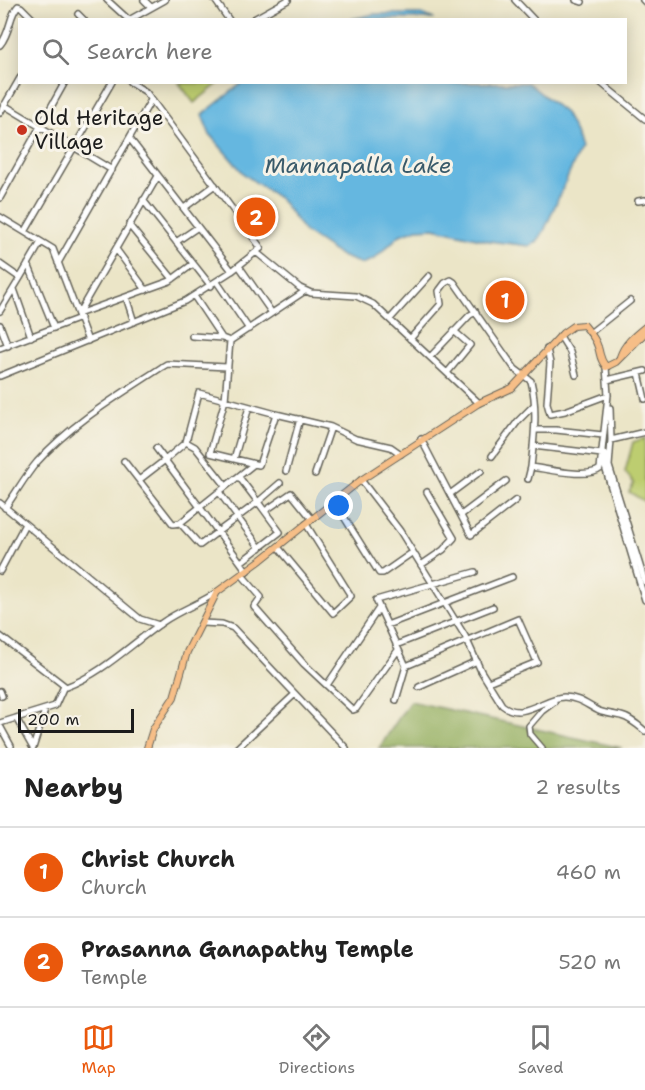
<!DOCTYPE html>
<style>
body{margin:0;font-family:"Shantell Sans",sans-serif;background:#f2f2f2;color:#222}
.scale{position:absolute;left:18px;bottom:15px;width:116px;box-sizing:border-box;padding-left:6px;border:3px solid #1c1c1c;border-top:0;font-size:16px;line-height:21px;white-space:nowrap;color:#1c1c1c;-webkit-text-stroke:4px #f7f3e8;paint-order:stroke}
.you{position:absolute;left:339px;top:506px;width:21px;height:21px;margin:-15px;border:4px solid #fff;border-radius:50%;background:#1a73e8;box-shadow:0 0 0 9px #1a73e833}
.badge{display:grid;place-items:center;width:39px;height:39px;border-radius:50%;background:#ea580c;color:#fff;font-size:20px;font-weight:700}
.pin{position:absolute;translate:-50% -50%;border:3px solid #fff;box-shadow:0 2px 6px #0006}
.list{margin:0;padding:0;list-style:none}
h2{display:flex;justify-content:space-between;align-items:center;height:78px;margin:0;padding:0 24px;font-size:26px}
h2 small{font-size:20px;font-weight:400;color:#767676}
.list li{display:grid;grid-template-columns:39px 1fr auto;gap:18px;align-items:center;box-sizing:border-box;height:90px;padding:0 24px;border-top:2px solid #e0e0e0}
.list b{display:block;font-size:22px;white-space:nowrap}
.list p{margin:0;font-size:20px;white-space:nowrap;color:#767676}
.list em{font-size:20px;font-style:normal;color:#767676}
.icon{flex:none;width:33px;height:33px;fill:none;stroke:currentColor;stroke-width:2;stroke-linecap:round;stroke-linejoin:round}
.map{position:relative;flex:none;width:645px;height:748px;overflow:hidden}
.search{position:absolute;background:#fff;box-shadow:0 3px 15px #0003;left:18px;right:18px;top:18px;height:66px;display:flex;align-items:center;gap:15px;box-sizing:border-box;padding:0 21px;border-radius:0px;color:#767676;font-size:22px}
.sheet{height:258px;background:#fff}
nav{display:flex;justify-content:space-around;align-items:center;box-sizing:border-box;height:84px;border-top:2px solid #e0e0e0;background:#fff;font-size:16px;color:#767676}
nav a{display:grid;justify-items:center;gap:3px}
nav .on{color:#ea580c}
.map>svg:first-child{display:block}
.green{fill:#bdcd70;stroke:#6c7446;stroke-width:1.5}
.forest{fill:#96b062;stroke:#59663f;stroke-width:1.5}
.water{fill:#65b7e0;stroke:#406a7e;stroke-width:1.5}
.lines{fill:none;stroke-linecap:round;stroke-linejoin:round}
.minor-casing{stroke:#646258;stroke-width:8}
.major-casing{stroke:#646258;stroke-width:8}
.minor{stroke:#fff;stroke-width:5}
.major{stroke:#f6be87;stroke-width:6}
.poi-dot{fill:#c8321e;stroke:#f7f3e8;stroke-width:2}
.labels{text-anchor:middle;dominant-baseline:central;stroke-width:6;stroke-linejoin:round;paint-order:stroke}
.poi-label{font-size:21px;fill:#1c1c1c;stroke:#f7f3e8;text-anchor:start}
.water-label{font-size:22px;font-style:italic;fill:#395a6a;stroke:#f7f3e8}
</style>
<div class="map">
<svg width="645" height="748" viewBox="0 0 645 748">
<rect width="100%" height="100%" fill="#f7f3e8"/>
<filter id="ink" filterUnits="userSpaceOnUse"><feTurbulence type="fractalNoise" baseFrequency=".0167" numOctaves="2"/><feDisplacementMap in="SourceGraphic" scale="12" xChannelSelector="R" yChannelSelector="G"/><feConvolveMatrix kernelMatrix="1 2 1 2 8 2 1 2 1" color-interpolation-filters="sRGB"/></filter>
<filter id="wash" filterUnits="userSpaceOnUse"><feTurbulence type="fractalNoise" baseFrequency=".008" numOctaves="4" result="noise"/><feDisplacementMap in="SourceGraphic" scale="24" xChannelSelector="R" yChannelSelector="G"/><feGaussianBlur stdDeviation="1.35" result="paint"/><feColorMatrix in="noise" values="0 0 0 0 0 0 0 0 0 0 0 0 0 0 0 0 0 1.4 0 .05"/><feComposite in="paint" operator="in"/></filter>
<g filter="url(#wash)">
<rect width="100%" height="100%" fill="#ebe5c7"/>
<path class="green" d="M 179,83 L 219,83 L 194,103 Z
M 645,438 L 645,502 L 629,492 L 634,483 L 625,472 L 633,442 Z"/>
<path class="forest" d="M 410,701 L 622,748 L 379,748 Z"/>
<path class="water" d="M 375,14 L 421,14 L 434,19 L 351,19 Z
M 242,83 L 528,83 L 565,113 L 575,133 L 580,149 L 544,231 L 537,242 L 530,246 L 489,241 L 434,228 L 417,229 L 400,235 L 374,259 L 362,264 L 341,256 L 305,232 L 280,199 L 245,175 L 210,135 L 202,115 Z"/>
</g>
<g filter="url(#ink)">
<g class="lines">
<g class="minor-casing">
<path id="minor" d="M 107,0 L 129,20
M 144,0 L 151,7
M 215,0 L 229,20
M 515,0 L 534,20
M 576,0 L 582,2
M 643,0 L 645,2
M 78,14 L 84,20
M 129,20 L 165,0
M 252,20 L 288,0
M 0,45 C 11,32 9,15 18,6 L 21,7 L 34,20
M 600,82 L 645,119
M 4,105 L 112,170
M 0,113 L 20,78
M 130,139 L 232,271
M 0,198 L 65,82
M 143,200 L 211,286
M 638,201 L 645,200
M 184,208 L 215,185
M 0,217 L 53,249 L 88,341
M 129,225 L 173,279
M 25,232 L 112,82
M 176,242 L 198,227
M 116,249 L 146,290
M 256,252 L 300,288 L 311,293 L 356,296 L 373,304 L 479,403
M 58,263 L 151,100
M 0,264 L 20,278 L 41,242
M 28,264 L 54,328
M 239,266 L 272,313
M 217,282 L 249,329
M 14,289 L 31,337
M 194,296 L 222,338 L 230,341 L 305,291
M 126,297 L 134,322
M 0,311 L 20,278
M 78,314 L 158,176
M 78,314 L 170,281 L 193,264
M 390,319 L 429,276
M 0,325 L 8,346
M 590,333 L 630,301
M 192,336 L 222,338
M 560,336 L 570,352 L 576,375
M 410,339 L 441,304 L 439,291 L 445,283 L 451,280 L 454,282 L 515,369 L 531,381 C 538,409 534,438 531,467 C 547,469 588,479 600,469 L 608,395 L 606,367
M 230,341 L 225,400 L 199,393 L 186,442 L 165,460 L 247,571
M 0,348 L 80,318
M 547,349 L 550,363 L 547,403 L 550,414 L 565,411 L 608,395
M 430,357 L 470,315 L 476,312
M 447,373 L 470,345 L 454,331
M 639,373 L 645,399
M 0,376 L 185,301 L 232,271 L 261,248 L 146,92 L 130,82
M 607,380 L 645,371
M 610,408 L 611,440 L 609,466 L 645,582
M 276,414 L 225,400 L 210,453 L 259,465 L 276,414 L 331,427 L 356,439 L 391,447 L 401,454
M 535,430 L 556,430 L 603,435
M 421,439 L 471,535 L 516,500
M 611,440 L 645,432
M 186,442 L 195,447 L 226,486
M 533,446 L 602,454
M 605,454 L 605,467 L 645,600
M 492,456 L 518,421 L 534,405
M 234,459 L 249,407
M 124,461 L 173,524 L 180,523
M 286,471 L 300,419
M 315,474 L 331,427
M 239,477 L 258,502 L 280,483
M 528,479 L 531,467
M 139,480 L 165,460 L 156,448
M 361,480 L 400,531 L 465,636 L 481,671 L 502,705 C 523,722 544,697 564,697 C 578,697 587,705 599,711 C 606,714 614,714 621,716 C 630,718 638,725 645,731
M 219,492 L 260,548
M 450,494 L 481,471
M 334,501 L 379,573 L 383,573 L 413,552
M 0,503 L 140,619 L 159,625
M 5,508 C 16,493 25,476 37,462 C 72,423 118,396 162,367 L 167,364 L 227,367
M 265,511 L 291,493 L 312,519
M 461,515 L 506,481
M 278,547 L 333,613 L 351,596 L 306,524
M 241,562 L 280,532 L 258,502 L 200,545 L 180,523 L 254,464
M 421,565 L 443,550 L 454,538 L 427,492
M 0,571 L 25,524
M 475,572 L 376,600 L 406,666 L 518,619 L 537,662 L 488,682
M 242,575 L 261,597 L 254,607 L 304,664 L 353,710 L 356,709 L 398,650
M 202,623 L 222,624 L 233,628 L 346,748
M 387,625 L 512,577
M 0,636 L 66,687 C 103,673 131,644 163,622 C 180,610 199,604 217,592
M 396,645 L 493,607
M 327,685 L 379,608
M 419,687 L 477,661
M 0,691 L 2,696
M 396,700 L 406,666
M 16,718 L 33,748
M 0,723 L 55,706 L 64,686
M 0,726 L 11,746
M 33,748 L 45,710
M 237,748 L 295,694
M 542,748 L 530,734 L 529,726 L 542,711 L 554,702"/>
</g>
<g class="major-casing">
<path id="major" d="M 620,357 C 624,344 635,335 645,327
M 147,748 L 153,729 L 174,697 L 187,652 L 217,592 L 261,560 L 361,480 L 479,403 L 512,388 L 563,333 L 573,326 L 584,325 C 589,331 596,339 598,347 C 601,356 599,358 606,367 L 616,362 L 645,333"/>
</g>
<use href="#minor" class="minor"/>
<use href="#major" class="major"/>
</g>
</g>
<circle class="poi-dot" cx="22" cy="130" r="6"/>
<g class="labels">
<g class="poi-label">
<text x="34" y="118">Old Heritage<tspan x="34" dy="24">Village</tspan></text>
</g>
<g class="water-label">
<text x="358" y="165">Mannapalla Lake</text>
</g>
</g>
</svg>
<div class="scale">200 m</div>
<div class="you"></div>
<div class="pin badge" style="left:505px;top:300px">1</div>
<div class="pin badge" style="left:256px;top:217px">2</div>
<div class="search"><svg class="icon" aria-label="search" viewBox="0 0 24 24"><circle cx="10" cy="10" r="6"/><path d="M15 15l6 6"/></svg>Search here</div>
</div>
<section class="sheet">
<h2>Nearby<small>2 results</small></h2>
<ul class="list">
<li><span class="badge">1</span><div><b>Christ Church</b><p>Church</p></div><em>460 m</em></li>
<li><span class="badge">2</span><div><b>Prasanna Ganapathy Temple</b><p>Temple</p></div><em>520 m</em></li>
</ul>
</section>
<nav>
<a class="on"><svg class="icon" aria-label="map" viewBox="0 0 24 24"><path d="M3 6l6-2 6 2 6-2v14l-6 2-6-2-6 2zM9 4v14M15 6v14"/></svg>Map</a>
<a><svg class="icon" aria-label="directions" viewBox="0 0 24 24"><path d="M12 3l9 9-9 9-9-9zM9 14v-3h6M13 9l2 2-2 2"/></svg>Directions</a>
<a><svg class="icon" aria-label="saved" viewBox="0 0 24 24"><path d="M7 4h10v16l-5-4-5 4z"/></svg>Saved</a>
</nav>
